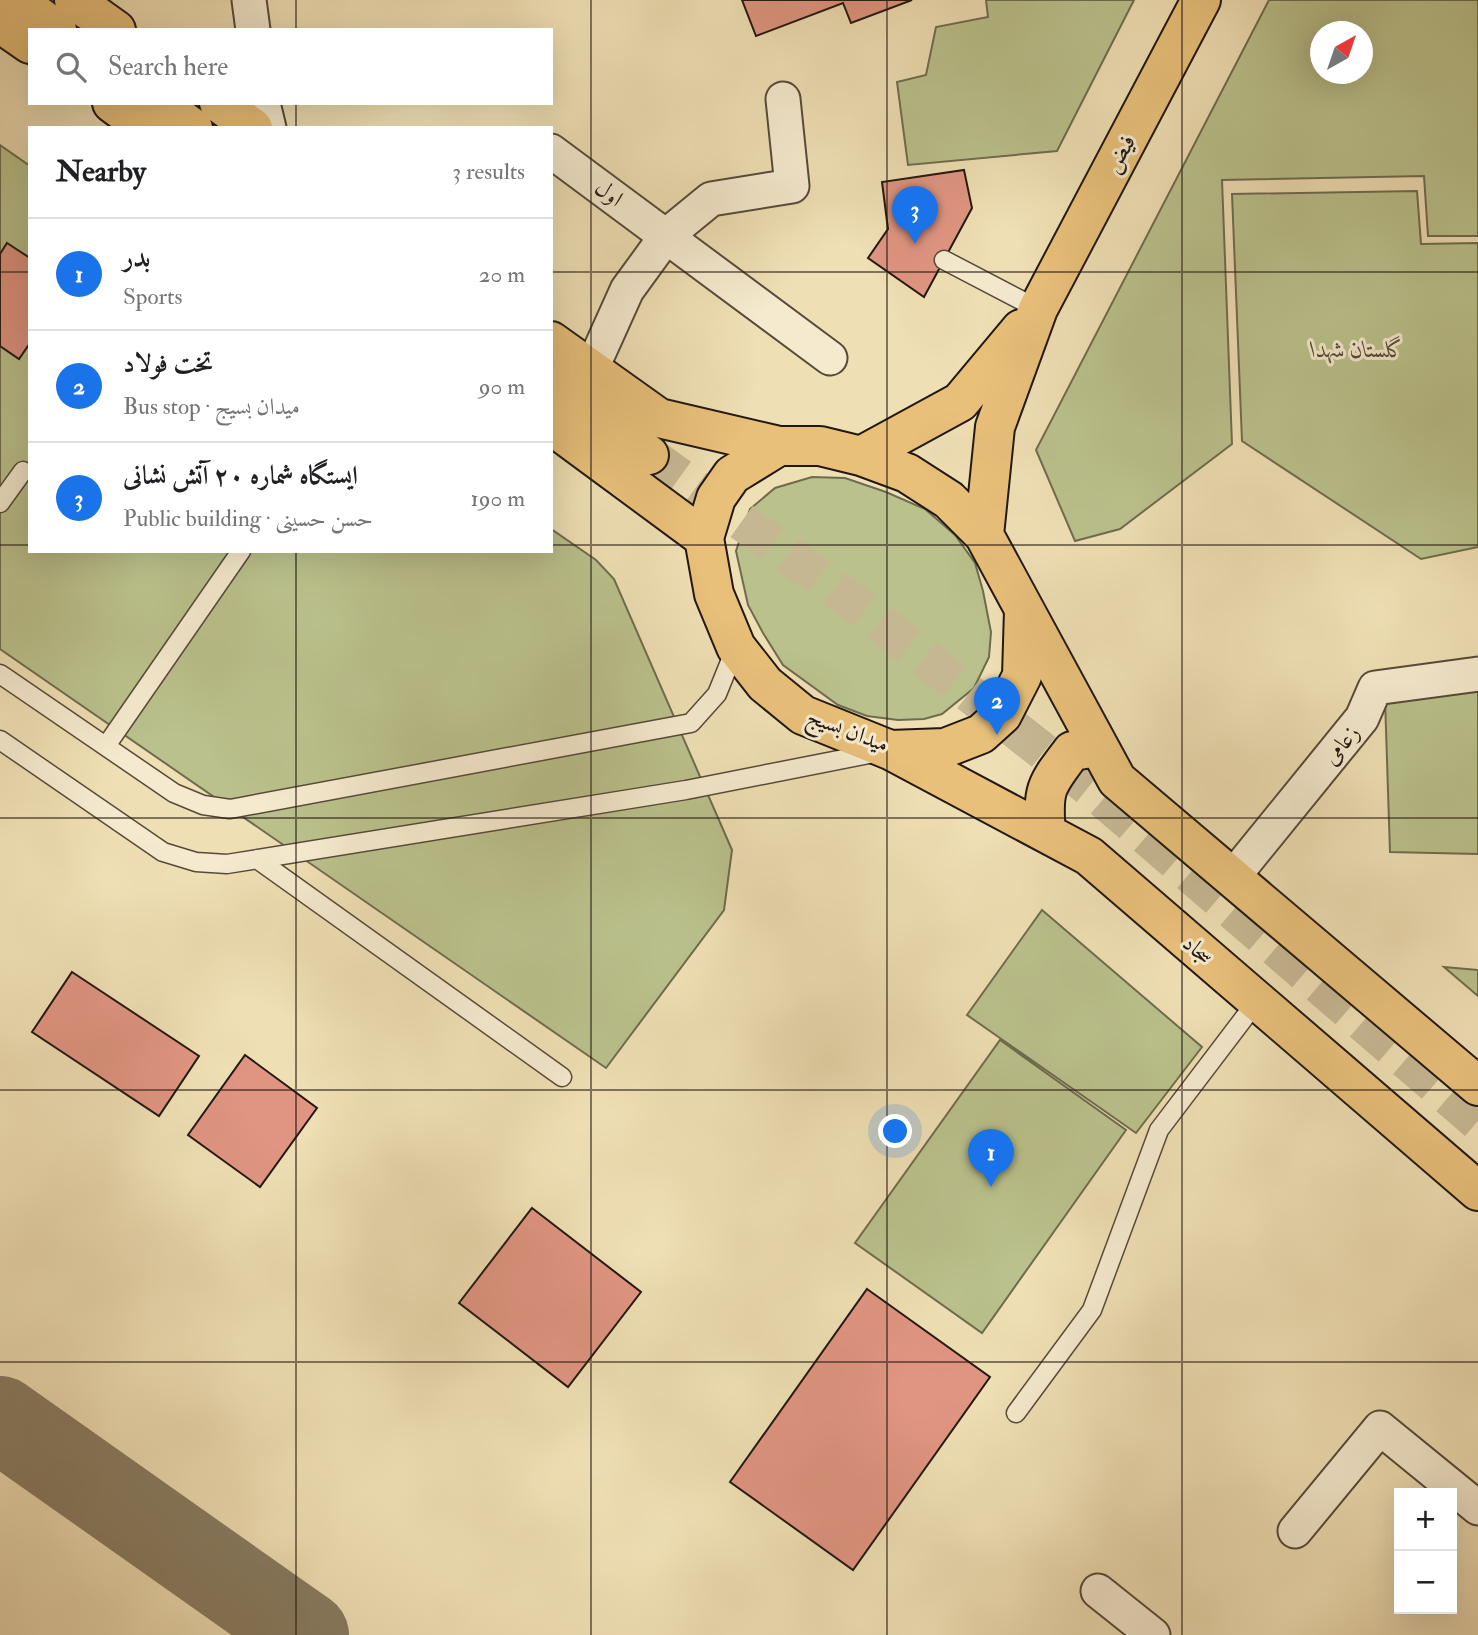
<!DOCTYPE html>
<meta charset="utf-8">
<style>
body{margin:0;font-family:"IM FELL Double Pica",Amiri,serif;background:#f2f2f2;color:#202124}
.controls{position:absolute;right:21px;bottom:21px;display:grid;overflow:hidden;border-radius:0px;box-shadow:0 7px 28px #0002}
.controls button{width:63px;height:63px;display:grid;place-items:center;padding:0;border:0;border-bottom:2px solid #e0e0e0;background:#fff;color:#202124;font:35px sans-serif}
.compass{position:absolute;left:1310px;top:21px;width:63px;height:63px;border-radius:50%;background:#fff;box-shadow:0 7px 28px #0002;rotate:40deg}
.you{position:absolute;left:896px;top:1132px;width:24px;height:24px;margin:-18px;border:5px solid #fff;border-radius:50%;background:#1a73e8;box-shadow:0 0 0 10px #1a73e833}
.badge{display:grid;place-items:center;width:46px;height:46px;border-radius:50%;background:#1a73e8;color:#fff;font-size:23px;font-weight:700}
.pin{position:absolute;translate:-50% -58px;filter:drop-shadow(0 2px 4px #0008)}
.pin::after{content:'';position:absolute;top:37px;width:24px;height:21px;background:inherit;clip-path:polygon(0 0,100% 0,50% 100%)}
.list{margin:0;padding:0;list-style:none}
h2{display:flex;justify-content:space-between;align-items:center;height:91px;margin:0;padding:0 28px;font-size:30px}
h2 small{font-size:23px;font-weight:400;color:#757577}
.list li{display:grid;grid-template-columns:46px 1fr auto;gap:21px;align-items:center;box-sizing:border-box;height:112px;padding:0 28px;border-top:2px solid #e0e0e0}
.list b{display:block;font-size:26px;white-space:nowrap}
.list p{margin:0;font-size:23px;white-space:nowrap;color:#757577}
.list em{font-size:23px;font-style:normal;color:#757577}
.icon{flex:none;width:38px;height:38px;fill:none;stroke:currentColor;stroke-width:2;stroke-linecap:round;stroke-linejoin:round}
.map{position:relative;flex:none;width:1478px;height:1635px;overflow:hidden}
.search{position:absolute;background:#fff;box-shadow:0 7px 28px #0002;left:28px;top:28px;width:525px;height:77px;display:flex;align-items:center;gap:18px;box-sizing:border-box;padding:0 24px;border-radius:0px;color:#757577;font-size:26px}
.panel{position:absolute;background:#fff;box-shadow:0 7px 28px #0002;left:28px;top:126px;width:525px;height:427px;border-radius:0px}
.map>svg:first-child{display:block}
.green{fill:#bac18c;stroke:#6e6c4e;stroke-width:2;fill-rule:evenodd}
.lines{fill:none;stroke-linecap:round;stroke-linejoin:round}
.taxiway{stroke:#887c62;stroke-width:86}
.building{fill:#e09582;stroke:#221810;stroke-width:2}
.primary-tunnel{stroke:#c6b793;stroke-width:38;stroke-dasharray:38 19;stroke-linecap:butt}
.lane-casing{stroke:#554a39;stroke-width:21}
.street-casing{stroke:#554a39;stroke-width:37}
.primary-casing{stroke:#221810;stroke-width:42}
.lane{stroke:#f5eace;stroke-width:18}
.street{stroke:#f5eace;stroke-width:33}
.primary{stroke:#e8c07a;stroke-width:38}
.grid{fill:none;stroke:#221810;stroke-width:2;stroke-opacity:0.55}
.labels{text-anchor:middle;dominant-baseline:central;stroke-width:6;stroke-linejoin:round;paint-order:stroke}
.street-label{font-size:23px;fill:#221810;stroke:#f5eace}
.park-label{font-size:23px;font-style:italic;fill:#504b35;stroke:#f5eace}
</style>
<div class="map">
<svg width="1478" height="1635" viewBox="0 0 1478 1635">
<rect width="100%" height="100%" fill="#efdfb4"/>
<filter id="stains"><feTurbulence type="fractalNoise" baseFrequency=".00286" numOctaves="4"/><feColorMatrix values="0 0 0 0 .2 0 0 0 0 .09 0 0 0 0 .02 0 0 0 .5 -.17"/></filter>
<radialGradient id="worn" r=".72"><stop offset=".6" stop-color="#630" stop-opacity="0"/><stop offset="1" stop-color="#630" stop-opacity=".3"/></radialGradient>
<path class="green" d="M 986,0 L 1134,0 L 1057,151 L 908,165 L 897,82 L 926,75 L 936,27 L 988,17 Z
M 1269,0 L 1478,0 L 1478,236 L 1428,236 L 1424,176 L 1222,180 L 1232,444 L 1120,529 L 1075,541 L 1036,450 ZM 1320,32 L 1362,32 L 1362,74 L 1320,74 Z
M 0,145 L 30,166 L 30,551 L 551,551 L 551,529 L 596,560 L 614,579 L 732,850 L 724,910 L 606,1068 L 0,649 Z
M 1417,191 L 1421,244 L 1478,243 L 1478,547 L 1421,559 L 1242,441 L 1232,194 Z
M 812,477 L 845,478 L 886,492 L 925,509 L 955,535 L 975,563 L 983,591 L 991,632 L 989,657 L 974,688 L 942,714 L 924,719 L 898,720 L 867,716 L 838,705 L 783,665 L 763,633 L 748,605 L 736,551 L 750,509 L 775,488 Z
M 1478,690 L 1478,854 L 1390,852 L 1385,699 Z
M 1042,910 L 1202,1047 L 1136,1133 L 967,1015 Z
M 1444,967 L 1478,970 L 1478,996 Z
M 1000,1040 L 1126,1130 L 982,1333 L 855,1243 Z"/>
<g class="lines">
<path class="taxiway" d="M 0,1419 L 306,1635"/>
</g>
<path class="building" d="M 742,0 L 912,0 L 851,23 L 843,3 L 756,36 Z
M 964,170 L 972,208 L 924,297 L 868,258 L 888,229 L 882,182 Z
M 7,243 L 30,258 L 30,343 L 19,359 L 0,346 L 0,254 Z
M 72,972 L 199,1056 L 159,1116 L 32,1032 Z
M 245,1055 L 317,1108 L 260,1187 L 188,1135 Z
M 532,1208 L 641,1292 L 568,1387 L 459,1303 Z
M 867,1289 L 990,1377 L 853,1570 L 730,1482 Z"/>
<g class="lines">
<path class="primary-tunnel" d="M 649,455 L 844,595 L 1096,793 L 1478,1122"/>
<g class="lane-casing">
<path id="lane" d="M 944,260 L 1038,309
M 0,503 L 23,471
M 0,674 L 174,793 L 203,805 L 230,809 L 691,723 L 717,694 L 736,647
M 0,740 L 163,852 L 196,862 L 227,864 L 686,790 L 879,752
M 106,746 L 241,551
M 257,859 L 562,1077
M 1016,1413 L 1092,1310 L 1159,1130 L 1257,1001"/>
</g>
<g class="street-casing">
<path id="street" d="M 249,0 L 253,30
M 263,103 L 269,128
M 551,151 L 830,358
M 591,370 L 627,290 L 667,235 L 711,199 L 792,186 L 783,99
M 1232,878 L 1362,718 L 1375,688 L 1478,674
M 1295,1531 L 1380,1428 L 1478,1508
M 1098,1591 L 1153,1635"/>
</g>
<g class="primary-casing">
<path id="primary" d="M 17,0 L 57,30
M 74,0 L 116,30
M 0,23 L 30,44
M 112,103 L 146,128
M 159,103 L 193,128
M 219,103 L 253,128
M 551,341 L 659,418 L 779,446
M 551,385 L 649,455
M 551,425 L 704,538
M 861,456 L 960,402 L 1021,329
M 984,535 L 995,427 L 1038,309 L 1201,0
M 1024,610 L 1022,676 L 1002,715 L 981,734 L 945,748 L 890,750 L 803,715 L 765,684 L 736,647 L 714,594 L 704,538 L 716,498 L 732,475 L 779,446 L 820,446 L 861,456 L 907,473 L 949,500 L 984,535 L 1117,780 L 1478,1086
M 892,751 L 1089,856 L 1478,1191
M 1046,832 C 1042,789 1046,785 1072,751 L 1098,747"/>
</g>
<use href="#lane" class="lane"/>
<use href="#street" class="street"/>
<use href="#primary" class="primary"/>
</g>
<path class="grid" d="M 296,0 L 296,30M 591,0 L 591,1635M 887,0 L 887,1635M 1182,0 L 1182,1635M 296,103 L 296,128M 0,272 L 30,272M 551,272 L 1478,272M 0,545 L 30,545M 551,545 L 1478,545M 296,551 L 296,1635M 0,818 L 1478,818M 0,1090 L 1478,1090M 0,1362 L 1478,1362"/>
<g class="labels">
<g class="street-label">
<text transform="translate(1120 154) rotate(-62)">فیض</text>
<text transform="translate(609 193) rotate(36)">اول</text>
<text transform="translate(848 730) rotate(21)">میدان بسیج</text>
<text transform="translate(1341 745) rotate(-51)">زعامی</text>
<text transform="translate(1198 950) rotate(41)">سجاد</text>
</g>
<g class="park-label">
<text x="1358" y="349">گلستان شهدا</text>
</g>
</g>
<rect width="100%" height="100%" filter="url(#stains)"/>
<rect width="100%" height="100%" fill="url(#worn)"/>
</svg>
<div class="controls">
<button>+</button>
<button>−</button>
</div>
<svg class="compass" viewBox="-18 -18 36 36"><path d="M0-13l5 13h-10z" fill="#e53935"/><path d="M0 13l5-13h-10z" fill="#757577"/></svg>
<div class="you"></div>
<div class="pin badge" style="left:991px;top:1187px">1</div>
<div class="pin badge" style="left:997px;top:735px">2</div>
<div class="pin badge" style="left:915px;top:244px">3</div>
<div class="search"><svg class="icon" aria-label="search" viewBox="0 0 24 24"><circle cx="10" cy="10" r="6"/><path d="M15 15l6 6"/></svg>Search here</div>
<section class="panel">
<h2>Nearby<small>3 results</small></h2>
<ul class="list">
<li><span class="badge">1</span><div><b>بدر</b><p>Sports</p></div><em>20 m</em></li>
<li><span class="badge">2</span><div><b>تخت فولاد</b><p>Bus stop · میدان بسیج</p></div><em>90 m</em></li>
<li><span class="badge">3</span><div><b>ایستگاه شماره ۲۰ آتش نشانی</b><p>Public building · حسن حسینی</p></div><em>190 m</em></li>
</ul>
</section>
</div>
